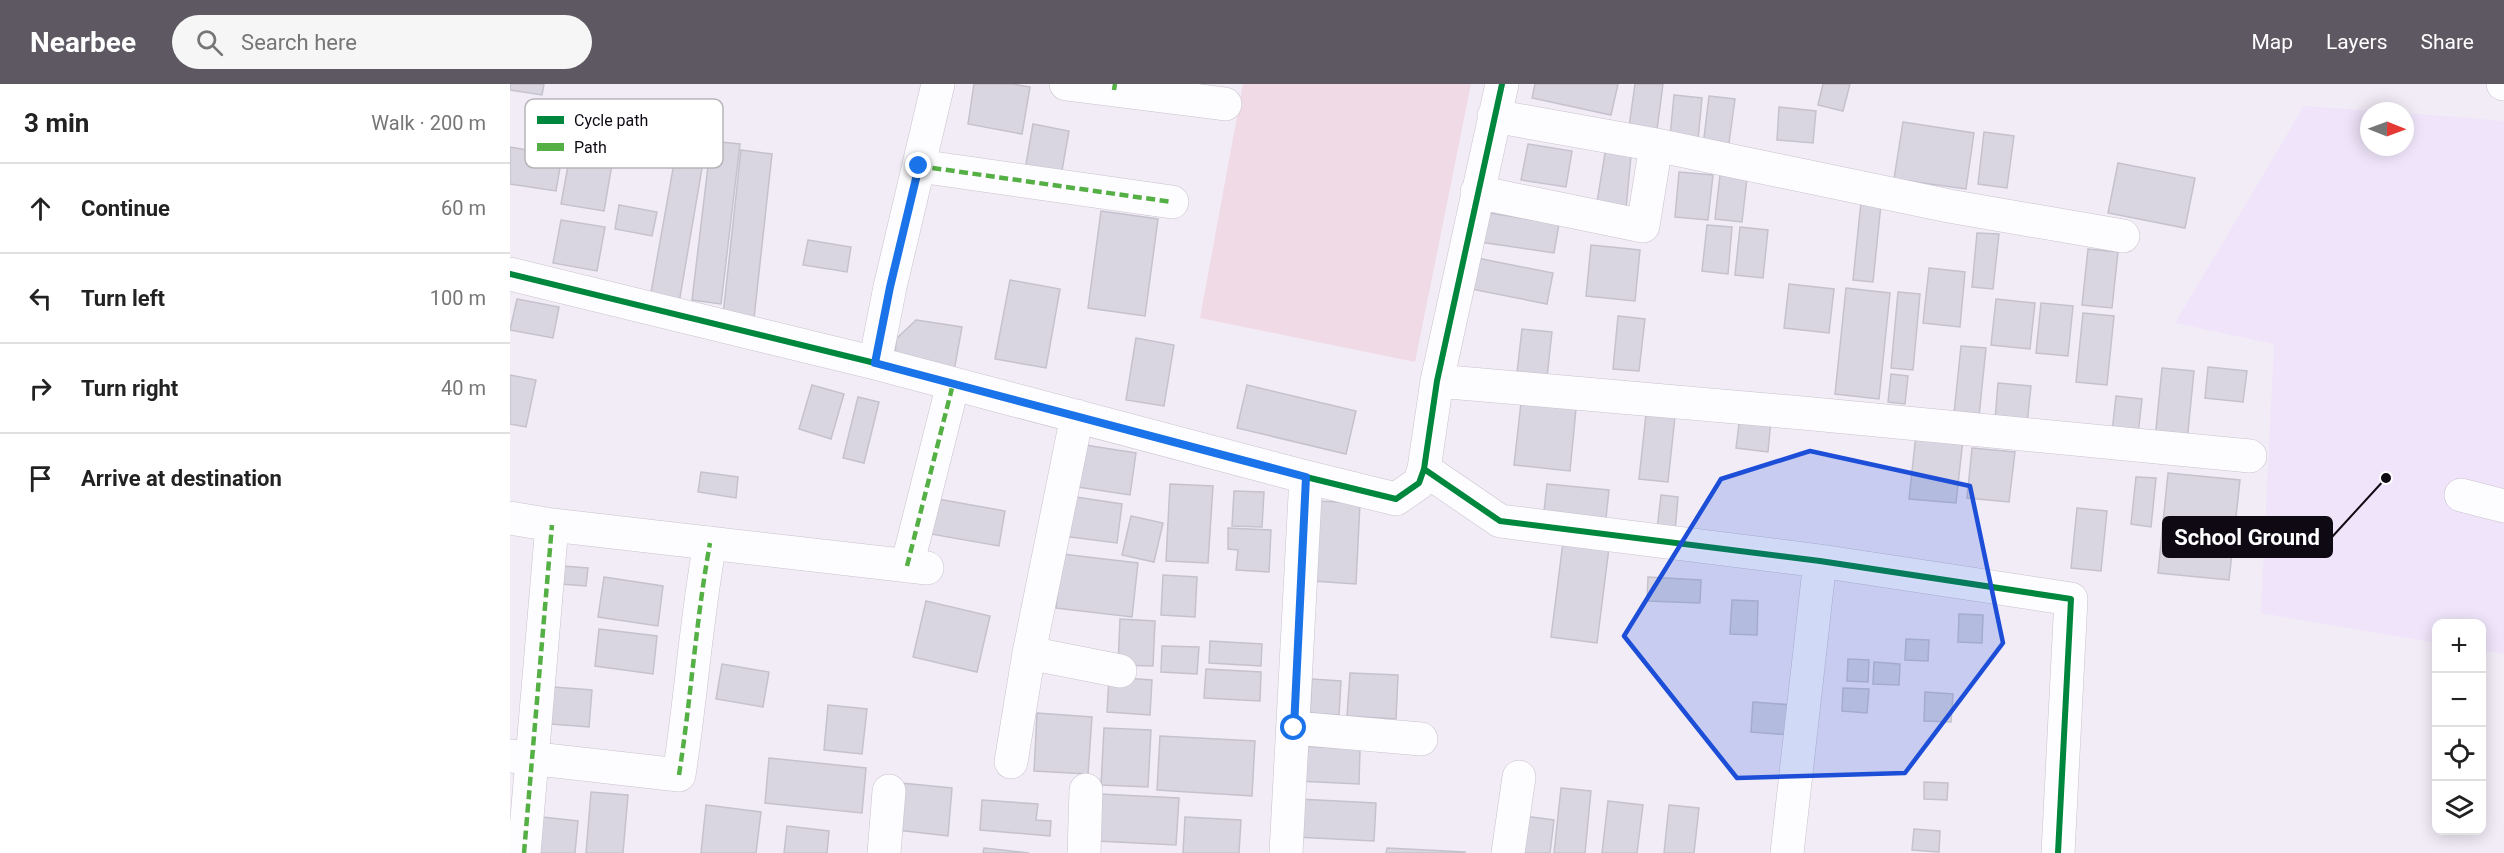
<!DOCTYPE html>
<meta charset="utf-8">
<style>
body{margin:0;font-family:Roboto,sans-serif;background:#f6f6f6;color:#222}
.controls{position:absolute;right:18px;bottom:18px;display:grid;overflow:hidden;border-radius:12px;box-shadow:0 3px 15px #0003}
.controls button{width:54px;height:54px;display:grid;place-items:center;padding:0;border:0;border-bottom:2px solid #e0e0e0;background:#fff;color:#222;font:30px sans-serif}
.compass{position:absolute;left:1850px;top:18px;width:54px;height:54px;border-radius:50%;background:#fff;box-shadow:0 3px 15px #0003;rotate:91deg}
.stop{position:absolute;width:18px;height:18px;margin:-14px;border:4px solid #1a73e8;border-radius:50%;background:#fff}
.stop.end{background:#1a73e8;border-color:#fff;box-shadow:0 2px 6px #0008}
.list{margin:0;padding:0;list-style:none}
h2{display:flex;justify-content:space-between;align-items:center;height:78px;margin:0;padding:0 24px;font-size:26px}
h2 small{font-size:20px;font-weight:400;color:#767676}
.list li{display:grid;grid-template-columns:39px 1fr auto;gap:18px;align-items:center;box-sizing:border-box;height:90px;padding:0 24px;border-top:2px solid #e0e0e0}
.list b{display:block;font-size:22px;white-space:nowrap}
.list em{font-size:20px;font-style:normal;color:#767676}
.icon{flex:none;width:33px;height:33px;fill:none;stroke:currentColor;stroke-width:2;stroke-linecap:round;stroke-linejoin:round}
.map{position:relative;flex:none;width:1994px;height:769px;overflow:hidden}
header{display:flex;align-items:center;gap:36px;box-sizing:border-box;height:84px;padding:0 30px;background:#5e5863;color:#fff}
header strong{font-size:28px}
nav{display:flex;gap:33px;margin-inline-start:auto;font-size:21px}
.search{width:420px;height:54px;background:#f6f6f6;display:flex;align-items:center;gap:15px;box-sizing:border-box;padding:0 21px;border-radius:33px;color:#767676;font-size:22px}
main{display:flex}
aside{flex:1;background:#fff}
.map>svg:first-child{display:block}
.built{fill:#efe4f9}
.green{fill:#f0dae6}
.building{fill:#d9d6e2;stroke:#c5c2cd;stroke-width:1.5}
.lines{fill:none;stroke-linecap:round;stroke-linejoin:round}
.minor-casing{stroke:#c8c2cd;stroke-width:34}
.minor{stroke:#fdfcfe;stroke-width:33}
.quiet{stroke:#54b044;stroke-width:4.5;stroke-dasharray:9 4.5;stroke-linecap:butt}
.cycleway-casing{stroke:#fff;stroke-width:10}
.cycleway{stroke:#00873e;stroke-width:6}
.route{stroke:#1a73e8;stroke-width:8}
.marked{fill:#1d4ed8;fill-opacity:0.2;stroke:#1d4ed8;stroke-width:4.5;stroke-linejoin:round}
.key{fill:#fff;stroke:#b7b5b8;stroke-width:1.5}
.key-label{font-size:16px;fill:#0e0913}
.leader{fill:none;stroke:#0e0913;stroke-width:2}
.callout-dot{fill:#0e0913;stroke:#fff;stroke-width:2}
.callout{fill:#0e0913;stroke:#0e0913;stroke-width:2}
.callout-label{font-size:22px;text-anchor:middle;font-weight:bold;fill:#fff}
</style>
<header>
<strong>Nearbee</strong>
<div class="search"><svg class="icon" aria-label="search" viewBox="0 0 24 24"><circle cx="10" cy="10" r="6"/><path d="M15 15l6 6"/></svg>Search here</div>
<nav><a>Map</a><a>Layers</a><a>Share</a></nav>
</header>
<main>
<aside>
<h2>3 min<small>Walk · 200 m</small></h2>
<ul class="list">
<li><svg class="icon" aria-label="ahead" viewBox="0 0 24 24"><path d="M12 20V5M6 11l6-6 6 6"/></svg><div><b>Continue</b></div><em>60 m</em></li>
<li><svg class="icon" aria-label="left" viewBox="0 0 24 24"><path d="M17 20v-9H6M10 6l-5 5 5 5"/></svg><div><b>Turn left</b></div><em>100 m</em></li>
<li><svg class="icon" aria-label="right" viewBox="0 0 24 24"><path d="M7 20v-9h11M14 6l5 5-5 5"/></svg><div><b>Turn right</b></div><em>40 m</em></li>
<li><svg class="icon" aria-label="arrive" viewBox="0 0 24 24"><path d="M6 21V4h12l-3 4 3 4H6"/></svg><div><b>Arrive at destination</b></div></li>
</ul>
</aside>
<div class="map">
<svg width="1994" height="769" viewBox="0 0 1994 769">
<rect width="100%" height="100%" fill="#f2ecf7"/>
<path class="built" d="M 1794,22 L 1865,27 L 1859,27 L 1859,63 L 1895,63 L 1895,29 L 1994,37 L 1994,570 L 1972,567 L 1972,540 L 1926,540 L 1926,559 L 1751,529 L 1764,260 L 1665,239 Z"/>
<path class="green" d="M 733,0 L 961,0 L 905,278 L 690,234 Z"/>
<path class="building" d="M 0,0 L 34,0 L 32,11 L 0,6 Z
M 464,0 L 503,0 L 520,3 L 512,50 L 458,40 Z
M 1025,0 L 1108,0 L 1101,31 L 1022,14 Z
M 1125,0 L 1153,0 L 1147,46 L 1119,43 Z
M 1313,0 L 1340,0 L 1333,27 L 1308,21 Z
M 1164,11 L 1192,14 L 1188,56 L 1160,53 Z
M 1199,12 L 1225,15 L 1218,66 L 1193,62 Z
M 1269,23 L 1306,27 L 1303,59 L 1267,56 Z
M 1393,38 L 1464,49 L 1456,105 L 1384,95 Z
M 523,40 L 559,47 L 551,92 L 515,86 Z
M 65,44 L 107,51 L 94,127 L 51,120 Z
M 1474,48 L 1504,52 L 1497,104 L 1468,100 Z
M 169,51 L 197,55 L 169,219 L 140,214 Z
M 201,57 L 230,60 L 211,220 L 182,216 Z
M 1018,60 L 1062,67 L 1056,103 L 1011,96 Z
M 0,63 L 52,72 L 46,107 L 0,100 Z
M 1096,63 L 1121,72 L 1116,125 L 1086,124 Z
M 231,66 L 262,70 L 244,234 L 213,231 Z
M 1608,79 L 1685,94 L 1675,144 L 1598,129 Z
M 1169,88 L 1203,91 L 1198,136 L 1165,133 Z
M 1210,91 L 1237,94 L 1232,138 L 1205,135 Z
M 1351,118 L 1371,120 L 1363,198 L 1343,196 Z
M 109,121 L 147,128 L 142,152 L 105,145 Z
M 591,127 L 648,135 L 635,232 L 578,224 Z
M 967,127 L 1049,140 L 1044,169 L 963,157 Z
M 51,136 L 95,143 L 87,187 L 43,179 Z
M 1197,141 L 1222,143 L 1218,190 L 1192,187 Z
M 1230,143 L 1258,146 L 1253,194 L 1225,191 Z
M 1467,149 L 1489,150 L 1483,205 L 1462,203 Z
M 298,156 L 341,163 L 337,188 L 293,181 Z
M 1081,161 L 1130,166 L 1125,217 L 1076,212 Z
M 1578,165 L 1608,168 L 1602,224 L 1572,221 Z
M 962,173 L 1043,189 L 1037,220 L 956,204 Z
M 1419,184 L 1455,188 L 1450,243 L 1413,239 Z
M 500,196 L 550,205 L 536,284 L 485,275 Z
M 1279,200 L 1324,205 L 1319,249 L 1274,244 Z
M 1336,204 L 1380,209 L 1369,315 L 1325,310 Z
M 1388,208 L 1410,210 L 1403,286 L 1381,284 Z
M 7,215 L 49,223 L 43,254 L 0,246 Z
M 1486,215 L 1525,219 L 1520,265 L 1481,261 Z
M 1531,219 L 1563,222 L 1558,272 L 1526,269 Z
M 1573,229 L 1604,232 L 1597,301 L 1566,298 Z
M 1108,232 L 1135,235 L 1129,287 L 1103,285 Z
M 406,236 L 452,243 L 444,287 L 385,280 L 386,255 Z
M 1012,245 L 1042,248 L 1037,293 L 1007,289 Z
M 626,254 L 664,261 L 654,322 L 616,316 Z
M 1451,262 L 1476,264 L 1468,342 L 1443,339 Z
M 1698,283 L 1737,287 L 1733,318 L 1695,314 Z
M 1652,284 L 1684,287 L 1677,358 L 1645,355 Z
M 1381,290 L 1398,292 L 1395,320 L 1378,318 Z
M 0,291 L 26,296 L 16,343 L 0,340 Z
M 1488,299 L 1521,302 L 1517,340 L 1485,336 Z
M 302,301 L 334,310 L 321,355 L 289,345 Z
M 737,301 L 846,327 L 836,370 L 727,344 Z
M 1606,312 L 1632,315 L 1628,350 L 1602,348 Z
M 348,313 L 369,318 L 354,379 L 333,374 Z
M 1011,319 L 1066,325 L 1060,387 L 1004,381 Z
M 1137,321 L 1166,323 L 1158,398 L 1129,395 Z
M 1230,332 L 1261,335 L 1258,368 L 1226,364 Z
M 1406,350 L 1453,355 L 1446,419 L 1399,415 Z
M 575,361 L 626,369 L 620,411 L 568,403 Z
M 1462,364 L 1505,368 L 1499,418 L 1457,414 Z
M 191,388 L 228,393 L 226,414 L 188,408 Z
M 1658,389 L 1730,396 L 1719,496 L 1648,489 Z
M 1626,393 L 1646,394 L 1641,443 L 1621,440 Z
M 660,400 L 703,402 L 698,479 L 656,477 Z
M 1037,400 L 1099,406 L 1096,434 L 1034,427 Z
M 724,407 L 754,408 L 752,443 L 722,442 Z
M 1151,411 L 1168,413 L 1165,448 L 1147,446 Z
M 559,412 L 612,420 L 607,459 L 553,452 Z
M 422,414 L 495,427 L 489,462 L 415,449 Z
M 807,417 L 850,419 L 846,500 L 802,497 Z
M 1567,424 L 1597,427 L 1591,487 L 1561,484 Z
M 621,432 L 653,439 L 644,478 L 612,471 Z
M 718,444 L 761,446 L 759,488 L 726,486 L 728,466 L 718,465 Z
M 1053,458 L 1099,464 L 1087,559 L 1041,553 Z
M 552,470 L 628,479 L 622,533 L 546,524 Z
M 40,481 L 78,484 L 76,502 L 38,499 Z
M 653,491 L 687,493 L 685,533 L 651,531 Z
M 94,493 L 153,502 L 148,542 L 88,533 Z
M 1138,493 L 1191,496 L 1190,519 L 1137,517 Z
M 1222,516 L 1248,517 L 1247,551 L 1220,550 Z
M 416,517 L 480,532 L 467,588 L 403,573 Z
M 1449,530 L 1473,531 L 1472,559 L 1448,558 Z
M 610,535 L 645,537 L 643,582 L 608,581 Z
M 89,545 L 147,552 L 143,590 L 85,582 Z
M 1396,555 L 1419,556 L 1418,577 L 1395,576 Z
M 700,557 L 752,560 L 751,582 L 699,579 Z
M 652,562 L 689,563 L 687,590 L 651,588 Z
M 1338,575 L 1359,576 L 1358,598 L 1337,597 Z
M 1364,578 L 1390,580 L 1389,601 L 1363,600 Z
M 212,580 L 259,588 L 253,623 L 206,615 Z
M 696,585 L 751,588 L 750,617 L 694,614 Z
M 840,589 L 888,591 L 886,635 L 837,632 Z
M 599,593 L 642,596 L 640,631 L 597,628 Z
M 802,595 L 831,597 L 829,631 L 800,629 Z
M 43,603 L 82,606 L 79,643 L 41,640 Z
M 1333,604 L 1359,605 L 1357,629 L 1332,627 Z
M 1415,608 L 1443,610 L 1441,638 L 1414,637 Z
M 1243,618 L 1283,621 L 1281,651 L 1241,648 Z
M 318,621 L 357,625 L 352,670 L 314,666 Z
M 527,629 L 582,633 L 578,690 L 524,687 Z
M 594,644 L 641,646 L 638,703 L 591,701 Z
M 650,652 L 745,657 L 742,712 L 647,706 Z
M 789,662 L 850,665 L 849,700 L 787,697 Z
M 259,674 L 356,684 L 352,729 L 255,719 Z
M 1414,698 L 1438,699 L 1437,716 L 1414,715 Z
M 391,699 L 442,704 L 438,752 L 387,746 Z
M 1051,704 L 1081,707 L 1075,769 L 1044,769 Z
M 81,708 L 118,711 L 113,769 L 76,769 Z
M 590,710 L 669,714 L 666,761 L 587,757 Z
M 788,715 L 866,719 L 864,757 L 785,753 Z
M 472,716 L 528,720 L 526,736 L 541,737 L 540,752 L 470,746 Z
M 1098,717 L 1133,721 L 1127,769 L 1092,769 Z
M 196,721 L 251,728 L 246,769 L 191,769 Z
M 1159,721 L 1189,724 L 1184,769 L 1154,769 Z
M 23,732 L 68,737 L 65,769 L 19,769 Z
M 1014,732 L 1044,736 L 1040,769 L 1009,769 Z
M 675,733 L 731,736 L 729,769 L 673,769 Z
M 277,742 L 319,747 L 317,769 L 274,769 Z
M 1404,745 L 1430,747 L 1429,768 L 1402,766 Z
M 474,764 L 519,769 L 473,769 Z
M 877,764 L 955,768 L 955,769 L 876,769 Z"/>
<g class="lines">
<g class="minor-casing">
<path id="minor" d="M 556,0 L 715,20
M 1993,0 L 1994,0
M 984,32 L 1146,61 L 1439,122 L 1613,152
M 409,82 L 662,118
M 967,108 L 1133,142 L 1146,61
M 0,190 L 365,279 L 796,393 L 886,415 L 909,399 L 914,385 L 927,297 L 992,0
M 365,279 L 380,203 L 428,0
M 927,297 L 1293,329 L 1740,372
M 567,332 L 519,569 L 610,587
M 914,385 L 990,437 L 1310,477 L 1561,515 L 1548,769
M 1951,411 L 1994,422
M 0,434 L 42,441 L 417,484
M 397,482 L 443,300
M 784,644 L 911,655
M 0,672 L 169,691 C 181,614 186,536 200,459
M 501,678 L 519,569
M 14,769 L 42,441
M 374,769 L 379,707
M 574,769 L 576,706
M 776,769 L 796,393
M 998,769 L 1009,693
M 1277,769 L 1310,477"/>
</g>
<use href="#minor" class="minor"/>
<path class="quiet" d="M 604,6 L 605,0
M 409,82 L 662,118
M 397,482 L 443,300
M 169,691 C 181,614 186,536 200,459
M 14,769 L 42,441"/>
<g class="cycleway-casing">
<path id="cycleway" d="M 0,190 L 365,279 L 796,393 L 886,415 L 909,399 L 914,385 L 927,297 L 992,0
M 914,385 L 990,437 L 1310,477 L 1561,515 L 1548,769"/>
</g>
<use href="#cycleway" class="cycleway"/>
</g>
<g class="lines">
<path class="route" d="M 409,82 L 380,203 L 365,279 L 796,393 L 784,644"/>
</g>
<path class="marked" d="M 1300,367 L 1460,402 L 1493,559 L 1395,689 L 1227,694 L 1114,552 L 1211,395 Z"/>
<rect x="15" y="15" width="198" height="69" rx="9" class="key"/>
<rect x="27" y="32" width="27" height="8" fill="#00873e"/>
<rect x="27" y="59" width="27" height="8" fill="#54b044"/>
<g class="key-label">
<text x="64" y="42">Cycle path</text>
<text x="64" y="69">Path</text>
</g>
<path class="leader" d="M1876 394L1822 453"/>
<circle class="callout-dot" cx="1876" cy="394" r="6"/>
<rect class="callout" x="1653" y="433" width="169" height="40" rx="6"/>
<g class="callout-label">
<text x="1737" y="461">School Ground</text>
</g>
</svg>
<div class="controls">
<button>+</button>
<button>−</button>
<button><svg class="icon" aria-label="locate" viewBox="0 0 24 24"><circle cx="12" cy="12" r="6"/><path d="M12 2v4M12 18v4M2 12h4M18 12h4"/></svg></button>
<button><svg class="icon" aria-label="layers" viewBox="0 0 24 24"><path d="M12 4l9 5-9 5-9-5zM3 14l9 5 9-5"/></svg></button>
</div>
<svg class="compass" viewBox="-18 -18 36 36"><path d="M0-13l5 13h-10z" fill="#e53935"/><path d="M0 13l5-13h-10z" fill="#767676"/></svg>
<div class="stop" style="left:784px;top:644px"></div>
<div class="stop end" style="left:409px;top:82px"></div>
</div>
</main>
